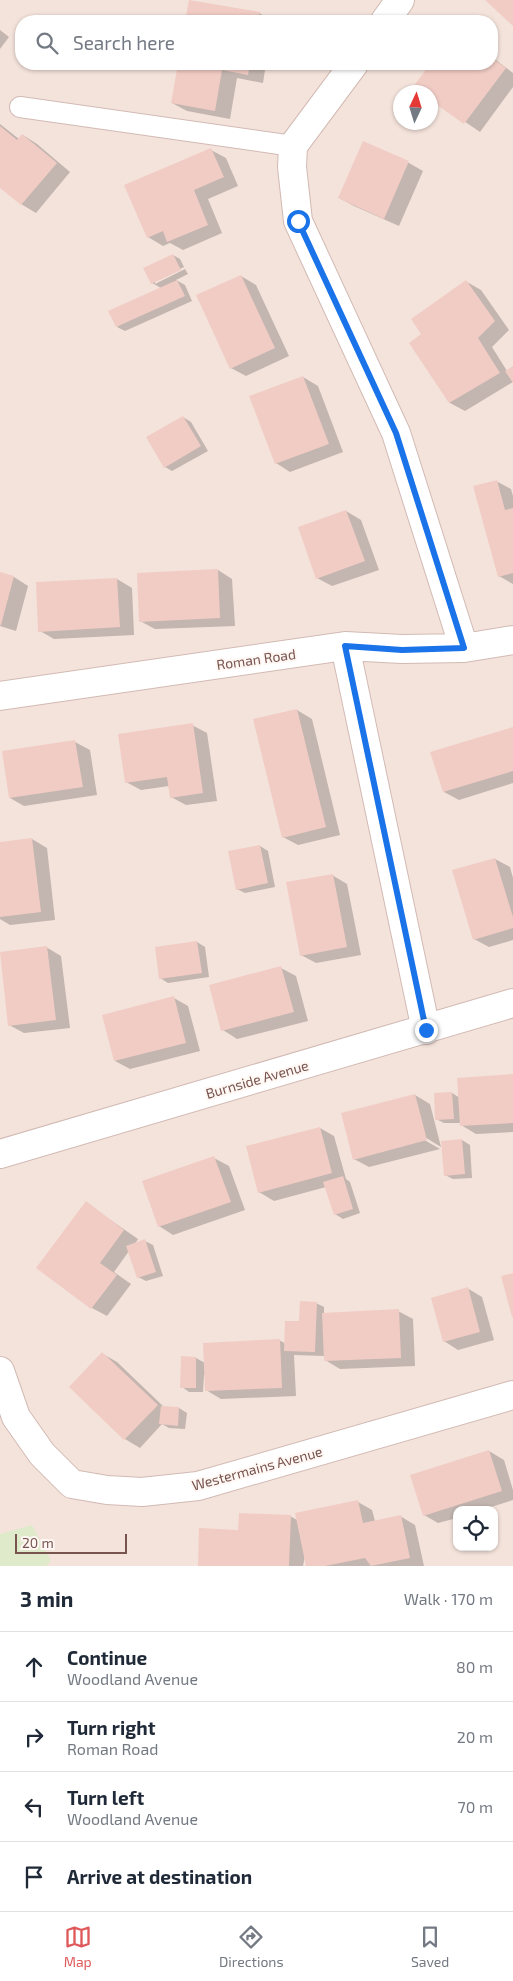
<!DOCTYPE html>
<meta charset="utf-8">
<style>
body{margin:0;font-family:"Exo 2",sans-serif;background:#f6f6f7;color:#1f2937}
.controls{position:absolute;right:15px;bottom:15px;display:grid;overflow:hidden;border-radius:10px;box-shadow:0 1px 4px #0004}
.controls button{width:45px;height:45px;display:grid;place-items:center;padding:0;border:0;border-bottom:1px solid #e0e1e3;background:#fff;color:#1f2937;font:25px sans-serif}
.compass{position:absolute;left:393px;top:85px;width:45px;height:45px;border-radius:50%;background:#fff;box-shadow:0 1px 4px #0004;rotate:4deg}
.scale{position:absolute;left:15px;bottom:12px;width:112px;box-sizing:border-box;padding-left:5px;border:2px solid #78544f;border-top:0;font-size:14px;line-height:18px;white-space:nowrap;color:#78544f;-webkit-text-stroke:4px #fef7f3;paint-order:stroke}
.stop{position:absolute;width:15px;height:15px;margin:-11px;border:4px solid #1a73e8;border-radius:50%;background:#fff}
.stop.end{background:#1a73e8;border-color:#fff;box-shadow:0 1px 5px #0008}
.list{margin:0;padding:0;list-style:none}
h2{display:flex;justify-content:space-between;align-items:center;height:65px;margin:0;padding:0 20px;font-size:21px}
h2 small{font-size:16px;font-weight:400;color:#747a83}
.list li{display:grid;grid-template-columns:32px 1fr auto;gap:15px;align-items:center;box-sizing:border-box;height:70px;padding:0 20px;border-top:1px solid #e0e1e3}
.list b{display:block;font-size:19px;white-space:nowrap}
.list p{margin:0;font-size:16px;white-space:nowrap;color:#747a83}
.list em{font-size:16px;font-style:normal;color:#747a83}
.icon{flex:none;width:28px;height:28px;fill:none;stroke:currentColor;stroke-width:2;stroke-linecap:round;stroke-linejoin:round}
.map{position:relative;flex:none;width:513px;height:1566px;overflow:hidden}
.search{position:absolute;background:#fff;box-shadow:0 1px 4px #0004;left:15px;right:15px;top:15px;height:55px;display:flex;align-items:center;gap:12px;box-sizing:border-box;padding:0 18px;border-radius:20px;color:#747a83;font-size:19px}
.sheet{height:345px;background:#fff}
nav{display:flex;justify-content:space-around;align-items:center;box-sizing:border-box;height:70px;border-top:1px solid #e0e1e3;background:#fff;font-size:14px;color:#747a83}
nav a{display:grid;justify-items:center;gap:2px}
nav .on{color:#df595b}
.map>svg:first-child{display:block}
.residential{fill:#f4e3db;fill-rule:evenodd}
.green{fill:#dfeacb}
.shadow{fill:#0003}
.building{fill:#f1ccc5}
.lines{fill:none;stroke-linecap:round;stroke-linejoin:round}
.service-casing{stroke:#d2bab4;stroke-width:22}
.minor-casing{stroke:#d2bab4;stroke-width:30}
.service{stroke:#fff;stroke-width:20}
.minor{stroke:#fff;stroke-width:28}
.route{stroke:#1a73e8;stroke-width:6}
.labels{text-anchor:middle;dominant-baseline:central;stroke-width:4;stroke-linejoin:round;paint-order:stroke}
.street-label{font-size:14px;fill:#78544f;stroke:#fef7f3}
</style>
<div class="map">
<svg width="513" height="1566" viewBox="0 0 513 1566">
<rect width="100%" height="100%" fill="#fcf2ed"/>
<path class="residential" d="M 0,0 L 513,0 L 513,1566 L 0,1566 ZM 21,21 L 492,21 L 492,64 L 21,64 ZM 400,92 L 430,92 L 430,122 L 400,122 ZM 457,1510 L 494,1510 L 494,1547 L 457,1547 Z"/>
<path class="green" d="M 32,1525 L 51,1561 L 46,1566 L 0,1566 L 0,1534 Z"/>
<path class="shadow" d="M 190,1 L 259,13 L 273,21 L 187,21 Z
M 0,30 L 9,37 L 0,49 Z
M 492,57 L 513,73 L 513,87 L 480,132 L 430,98 L 430,92 L 423,92 L 415,87 L 432,64 L 492,64 Z
M 179,64 L 266,64 L 263,83 L 237,78 L 230,119 L 187,111 L 172,103 Z
M 0,124 L 19,139 L 23,135 L 37,144 L 70,172 L 36,213 L 21,204 L 0,187 Z
M 363,143 L 409,163 L 423,171 L 399,226 L 354,206 L 339,198 Z
M 211,150 L 226,158 L 238,186 L 208,199 L 222,233 L 183,250 L 170,243 L 163,246 L 148,237 Z
M 173,255 L 180,259 L 184,267 L 155,281 L 155,284 L 185,269 L 188,274 L 176,280 L 185,285 L 192,301 L 125,331 L 117,327 L 161,288 L 152,283 Z
M 241,276 L 256,285 L 289,356 L 246,376 L 231,368 Z
M 467,282 L 481,290 L 509,330 L 492,347 L 507,371 L 513,367 L 513,382 L 465,411 L 450,403 L 411,343 L 423,334 Z
M 303,377 L 318,386 L 343,452 L 290,472 L 276,463 Z
M 183,417 L 191,422 L 208,451 L 172,471 L 165,467 Z
M 496,481 L 511,489 L 513,496 L 513,584 L 499,576 Z
M 346,511 L 361,520 L 379,570 L 332,586 L 317,578 Z
M 218,570 L 232,579 L 235,626 L 155,629 L 140,621 Z
M 0,573 L 14,577 L 28,586 L 16,631 L 0,626 Z
M 117,579 L 132,588 L 134,635 L 54,639 L 40,631 Z
M 297,710 L 312,719 L 340,835 L 298,845 L 283,837 Z
M 192,725 L 207,733 L 217,801 L 186,805 L 171,797 L 169,786 L 141,790 L 126,782 Z
M 513,728 L 513,783 L 459,800 L 444,792 Z
M 75,742 L 90,750 L 97,795 L 24,806 L 10,798 Z
M 32,839 L 47,848 L 55,920 L 10,925 L 0,919 L 0,843 Z
M 260,846 L 268,851 L 275,887 L 245,893 L 237,889 Z
M 495,859 L 510,867 L 513,878 L 513,940 L 489,947 L 474,939 Z
M 332,875 L 347,884 L 361,955 L 316,963 L 301,955 Z
M 197,942 L 205,947 L 209,977 L 168,983 L 160,978 L 156,948 Z
M 46,947 L 61,956 L 70,1028 L 24,1033 L 9,1025 Z
M 281,968 L 296,976 L 308,1021 L 237,1039 L 223,1030 Z
M 174,998 L 188,1006 L 200,1051 L 130,1069 L 115,1061 Z
M 513,1076 L 513,1132 L 476,1134 L 461,1125 L 461,1123 L 444,1123 L 436,1119 L 452,1093 L 460,1098 Z
M 415,1095 L 430,1104 L 441,1147 L 423,1136 L 421,1138 L 440,1149 L 369,1167 L 354,1159 Z
M 320,1128 L 334,1136 L 346,1179 L 350,1182 L 360,1213 L 343,1219 L 335,1214 L 326,1187 L 274,1201 L 259,1192 Z
M 462,1140 L 470,1145 L 472,1178 L 453,1179 L 445,1175 Z
M 214,1158 L 229,1166 L 245,1210 L 173,1235 L 159,1226 Z
M 86,1203 L 138,1239 L 135,1244 L 145,1241 L 153,1245 L 163,1276 L 146,1281 L 138,1277 L 129,1251 L 114,1272 L 131,1284 L 107,1316 L 92,1308 L 38,1268 Z
M 467,1288 L 482,1297 L 494,1340 L 458,1350 L 444,1341 Z
M 316,1303 L 324,1307 L 324,1314 L 398,1311 L 413,1319 L 415,1366 L 340,1369 L 325,1360 L 325,1356 L 294,1355 L 296,1396 L 221,1399 L 206,1390 L 206,1375 L 204,1375 L 203,1392 L 189,1392 L 182,1387 L 196,1358 L 205,1363 L 279,1340 L 286,1344 Z
M 103,1354 L 117,1362 L 164,1407 L 179,1408 L 187,1413 L 185,1429 L 169,1428 L 162,1424 L 140,1448 L 125,1439 L 71,1387 Z
M 489,1451 L 504,1460 L 513,1490 L 513,1500 L 482,1510 L 457,1510 L 457,1518 L 438,1523 L 424,1515 Z
M 358,1502 L 372,1510 L 375,1521 L 400,1516 L 415,1525 L 424,1566 L 307,1566 L 305,1556 L 303,1566 L 199,1566 L 240,1531 L 290,1516 L 297,1520 Z"/>
<path class="building" d="M 189,0 L 260,12 L 258,21 L 185,21 Z
M 485,0 L 513,0 L 513,26 Z
M 492,58 L 506,68 L 464,124 L 430,100 L 430,92 L 421,92 L 413,87 L 430,64 L 492,64 Z
M 178,64 L 250,64 L 248,75 L 222,70 L 215,111 L 171,103 Z
M 0,126 L 17,140 L 22,134 L 57,163 L 21,205 L 0,188 Z
M 363,141 L 409,161 L 384,219 L 338,198 Z
M 211,148 L 224,177 L 194,190 L 208,225 L 167,242 L 163,231 L 147,238 L 124,185 Z
M 173,254 L 181,270 L 151,284 L 143,268 Z
M 241,275 L 275,348 L 230,369 L 196,295 Z
M 177,280 L 185,296 L 116,327 L 108,311 Z
M 466,280 L 495,321 L 478,338 L 500,373 L 449,403 L 409,343 L 421,334 L 411,319 Z
M 513,366 L 513,383 L 505,371 Z
M 303,376 L 329,444 L 275,464 L 249,396 Z
M 183,416 L 201,446 L 164,468 L 146,437 Z
M 497,480 L 505,510 L 513,508 L 513,573 L 498,577 L 473,486 Z
M 346,510 L 365,561 L 316,579 L 298,527 Z
M 218,569 L 220,618 L 139,622 L 137,573 Z
M 0,572 L 14,576 L 1,625 L 0,625 Z
M 117,578 L 120,627 L 38,632 L 36,582 Z
M 297,709 L 326,827 L 282,838 L 253,719 Z
M 193,723 L 203,793 L 170,798 L 167,777 L 125,783 L 118,734 Z
M 513,727 L 513,771 L 443,792 L 430,752 Z
M 75,740 L 83,787 L 9,798 L 2,751 Z
M 32,838 L 41,912 L 0,917 L 0,842 Z
M 260,845 L 268,883 L 236,890 L 228,851 Z
M 495,858 L 513,917 L 513,928 L 473,940 L 452,870 Z
M 333,874 L 347,947 L 300,956 L 286,882 Z
M 197,941 L 202,973 L 159,979 L 155,947 Z
M 47,946 L 56,1020 L 8,1026 L 0,952 Z
M 281,966 L 294,1012 L 221,1031 L 209,985 Z
M 174,996 L 186,1043 L 114,1061 L 102,1015 Z
M 513,1074 L 513,1123 L 460,1126 L 457,1078 Z
M 452,1092 L 454,1119 L 435,1120 L 434,1093 Z
M 415,1094 L 427,1140 L 353,1160 L 341,1113 Z
M 320,1127 L 332,1173 L 258,1193 L 246,1146 Z
M 462,1139 L 465,1174 L 444,1176 L 441,1141 Z
M 214,1156 L 231,1202 L 158,1227 L 142,1181 Z
M 343,1176 L 353,1209 L 334,1215 L 323,1182 Z
M 86,1201 L 124,1230 L 100,1263 L 117,1275 L 91,1309 L 36,1268 Z
M 145,1239 L 156,1272 L 137,1278 L 126,1246 Z
M 513,1273 L 513,1317 L 512,1317 L 501,1276 Z
M 468,1287 L 480,1332 L 443,1342 L 431,1298 Z
M 300,1301 L 317,1302 L 315,1352 L 284,1351 L 285,1321 L 299,1321 Z
M 399,1309 L 401,1358 L 324,1361 L 322,1313 Z
M 280,1339 L 282,1388 L 205,1391 L 203,1343 Z
M 102,1352 L 158,1405 L 124,1440 L 69,1387 Z
M 181,1356 L 196,1357 L 196,1388 L 180,1388 Z
M 161,1406 L 179,1407 L 178,1426 L 159,1424 Z
M 489,1450 L 502,1491 L 423,1516 L 410,1475 Z
M 358,1500 L 363,1523 L 401,1515 L 410,1558 L 371,1566 L 365,1558 L 325,1566 L 306,1566 L 295,1513 Z
M 239,1513 L 291,1515 L 289,1566 L 198,1566 L 199,1528 L 238,1530 Z"/>
<g class="lines">
<g class="service-casing">
<path id="service" d="M 20,107 L 293,146"/>
</g>
<g class="minor-casing">
<path id="minor" d="M 385,21 L 400,0
M 354,64 L 293,146 L 292,167 L 298,221 L 396,433 L 464,648
M 345,646 L 426,1030
M 0,696 L 345,646 L 402,649 L 464,648 L 513,640
M 0,1154 L 513,1003
M 0,1371 L 16,1417 L 42,1454 L 72,1484 L 107,1490 L 142,1492 L 198,1486 L 513,1395"/>
</g>
<use href="#service" class="service"/>
<use href="#minor" class="minor"/>
</g>
<g class="lines">
<path class="route" d="M 298,221 L 396,433 L 464,648 L 402,650 L 345,646 L 426,1030"/>
</g>
<g class="labels">
<g class="street-label">
<text transform="translate(256 659) rotate(-8)">Roman Road</text>
<text transform="translate(257 1079) rotate(-16)">Burnside Avenue</text>
<text transform="translate(257 1468) rotate(-15)">Westermains Avenue</text>
</g>
</g>
</svg>
<div class="controls">
<button><svg class="icon" aria-label="locate" viewBox="0 0 24 24"><circle cx="12" cy="12" r="6"/><path d="M12 2v4M12 18v4M2 12h4M18 12h4"/></svg></button>
</div>
<svg class="compass" viewBox="-18 -18 36 36"><path d="M0-13l5 13h-10z" fill="#e53935"/><path d="M0 13l5-13h-10z" fill="#747a83"/></svg>
<div class="scale">20 m</div>
<div class="stop" style="left:298px;top:221px"></div>
<div class="stop end" style="left:426px;top:1030px"></div>
<div class="search"><svg class="icon" aria-label="search" viewBox="0 0 24 24"><circle cx="10" cy="10" r="6"/><path d="M15 15l6 6"/></svg>Search here</div>
</div>
<section class="sheet">
<h2>3 min<small>Walk · 170 m</small></h2>
<ul class="list">
<li><svg class="icon" aria-label="ahead" viewBox="0 0 24 24"><path d="M12 20V5M6 11l6-6 6 6"/></svg><div><b>Continue</b><p>Woodland Avenue</p></div><em>80 m</em></li>
<li><svg class="icon" aria-label="right" viewBox="0 0 24 24"><path d="M7 20v-9h11M14 6l5 5-5 5"/></svg><div><b>Turn right</b><p>Roman Road</p></div><em>20 m</em></li>
<li><svg class="icon" aria-label="left" viewBox="0 0 24 24"><path d="M17 20v-9H6M10 6l-5 5 5 5"/></svg><div><b>Turn left</b><p>Woodland Avenue</p></div><em>70 m</em></li>
<li><svg class="icon" aria-label="arrive" viewBox="0 0 24 24"><path d="M6 21V4h12l-3 4 3 4H6"/></svg><div><b>Arrive at destination</b></div></li>
</ul>
</section>
<nav>
<a class="on"><svg class="icon" aria-label="map" viewBox="0 0 24 24"><path d="M3 6l6-2 6 2 6-2v14l-6 2-6-2-6 2zM9 4v14M15 6v14"/></svg>Map</a>
<a><svg class="icon" aria-label="directions" viewBox="0 0 24 24"><path d="M12 3l9 9-9 9-9-9zM9 14v-3h6M13 9l2 2-2 2"/></svg>Directions</a>
<a><svg class="icon" aria-label="saved" viewBox="0 0 24 24"><path d="M7 4h10v16l-5-4-5 4z"/></svg>Saved</a>
</nav>
